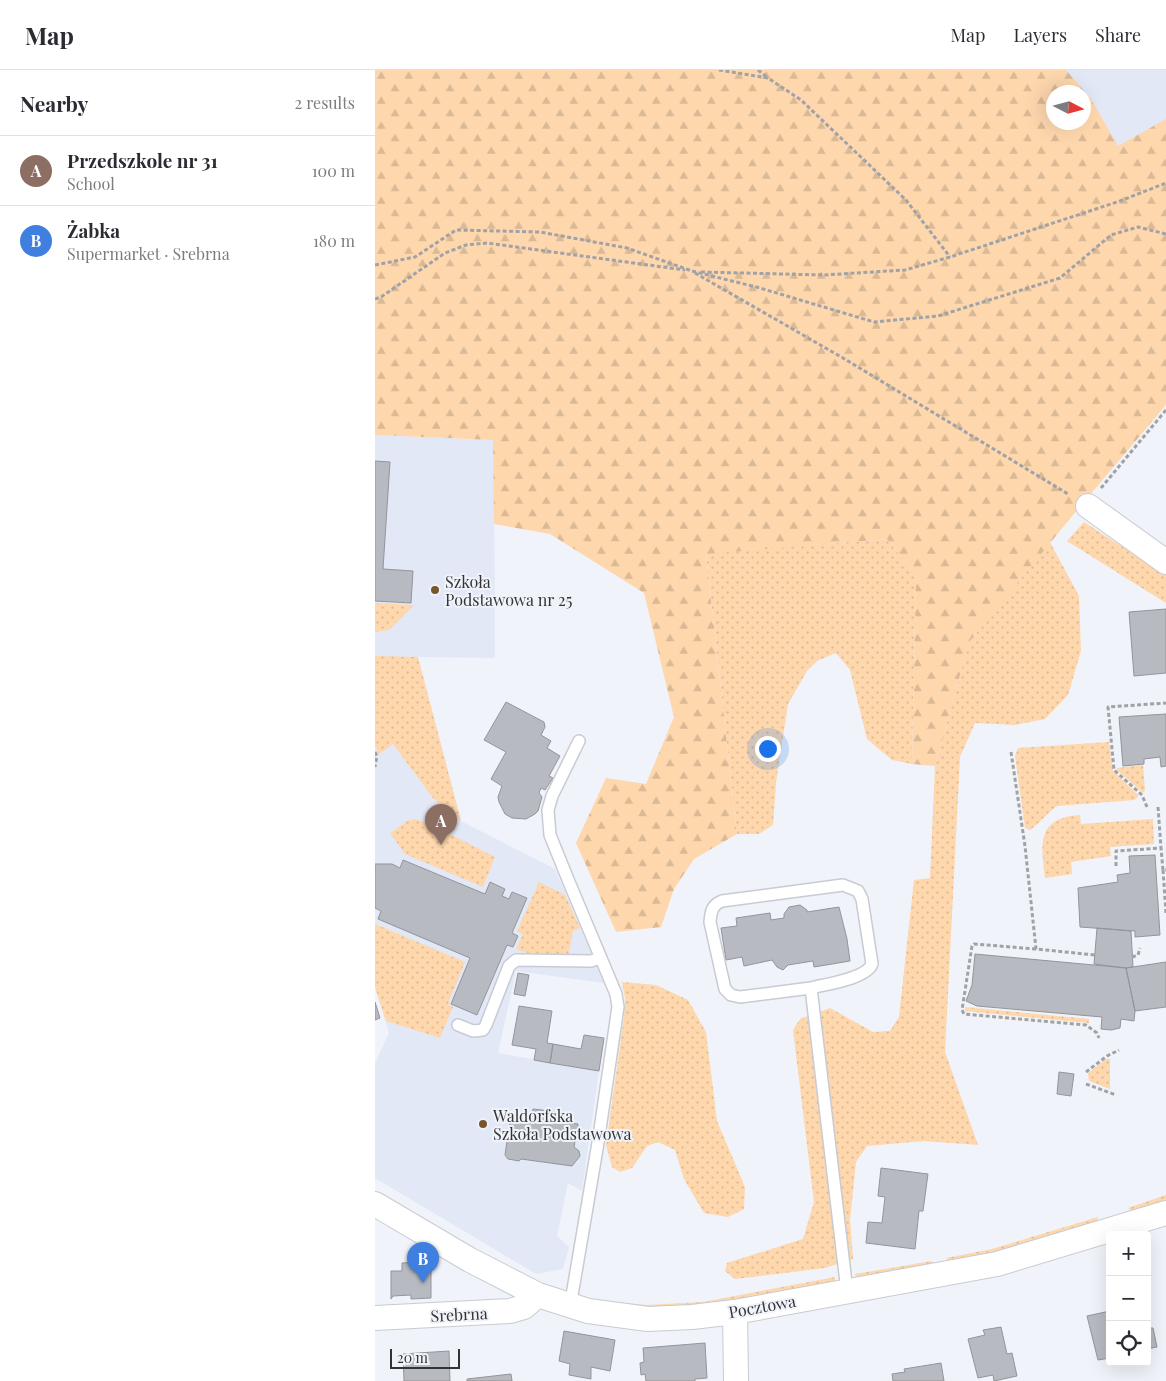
<!DOCTYPE html>
<meta charset="utf-8">
<style>
body{margin:0;font-family:"Playfair Display",serif;background:#f7f7f7;color:#2b2b33}
.controls{position:absolute;right:15px;bottom:15px;display:grid;overflow:hidden;border-radius:5px;box-shadow:0 5px 20px #0002}
.controls button{width:45px;height:45px;display:grid;place-items:center;padding:0;border:0;border-bottom:1px solid #e1e1e2;background:#fff;color:#2b2b33;font:25px sans-serif}
.compass{position:absolute;left:671px;top:15px;width:45px;height:45px;border-radius:50%;background:#fff;box-shadow:0 5px 20px #0002;rotate:96deg}
.scale{position:absolute;left:15px;bottom:12px;width:70px;box-sizing:border-box;padding-left:5px;border:2px solid #333436;border-top:0;font-size:14px;line-height:18px;white-space:nowrap;color:#333436;-webkit-text-stroke:4px #f0f3f9;paint-order:stroke}
.you{position:absolute;left:392px;top:678px;width:18px;height:18px;margin:-12px;border:4px solid #fff;border-radius:50%;background:#1a73e8;box-shadow:0 0 0 8px #1a73e833}
.badge{display:grid;place-items:center;width:32px;height:32px;border-radius:50%;background:#78562e;color:#fff;font-size:16px;font-weight:700}
.pin{position:absolute;translate:-50% -41px;filter:drop-shadow(0 1px 2px #0008)}
.pin::after{content:'';position:absolute;top:26px;width:18px;height:15px;background:inherit;clip-path:polygon(0 0,100% 0,50% 100%)}
.list{margin:0;padding:0;list-style:none}
h2{display:flex;justify-content:space-between;align-items:center;height:65px;margin:0;padding:0 20px;font-size:21px}
h2 small{font-size:16px;font-weight:400;color:#7c7c81}
.list li{display:grid;grid-template-columns:32px 1fr auto;gap:15px;align-items:center;box-sizing:border-box;height:70px;padding:0 20px;border-top:1px solid #e1e1e2}
.list b{display:block;font-size:19px;white-space:nowrap}
.list p{margin:0;font-size:16px;white-space:nowrap;color:#7c7c81}
.list em{font-size:16px;font-style:normal;color:#7c7c81}
.icon{flex:none;width:28px;height:28px;fill:none;stroke:currentColor;stroke-width:2;stroke-linecap:round;stroke-linejoin:round}
.map{position:relative;flex:none;width:791px;height:1311px;overflow:hidden}
header{display:flex;align-items:center;gap:30px;box-sizing:border-box;height:70px;padding:0 25px;background:#fff;border-bottom:1px solid #e1e1e2}
header strong{font-size:24px}
nav{display:flex;gap:28px;margin-inline-start:auto;font-size:18px}
main{display:flex}
aside{flex:1;background:#fff}
.map>svg:first-child{display:block}
.built{fill:#e2e8f6;fill-rule:evenodd}
.grass{fill:url(#grass-dots)}
.forest{fill:url(#forest-firs);fill-rule:evenodd}
.building{fill:#b7bac0;stroke:#92959b}
.lines{fill:none;stroke-linecap:round;stroke-linejoin:round}
.lane-casing{stroke:#c8cbd1;stroke-width:14}
.street-casing{stroke:#c8cbd1;stroke-width:26}
.path{stroke:#a0a2a7;stroke-width:3;stroke-dasharray:4 2.5;stroke-linecap:butt}
.lane{stroke:#fff;stroke-width:11}
.street{stroke:#fff;stroke-width:24}
.poi-dot{fill:#78562e;stroke:#f0f3f9;stroke-width:2}
.labels{text-anchor:middle;dominant-baseline:central;stroke-width:4;stroke-linejoin:round;paint-order:stroke}
.poi-label{font-size:16px;fill:#333436;stroke:#f0f3f9;text-anchor:start}
.street-label{font-size:16px;fill:#333436;stroke:#f0f3f9}
</style>
<header>
<strong>Map</strong>
<nav><a>Map</a><a>Layers</a><a>Share</a></nav>
</header>
<main>
<aside>
<h2>Nearby<small>2 results</small></h2>
<ul class="list">
<li><span class="badge" style="background:#8d6e63">A</span><div><b>Przedszkole nr 31</b><p>School</p></div><em>100 m</em></li>
<li><span class="badge" style="background:#3f7fe0">B</span><div><b>Żabka</b><p>Supermarket · Srebrna</p></div><em>180 m</em></li>
</ul>
</aside>
<div class="map">
<svg width="791" height="1311" viewBox="0 0 791 1311">
<defs>
<pattern id="grass-dots" width="8" height="8" patternUnits="userSpaceOnUse" patternTransform="scale(1.25)"><rect width="8" height="8" fill="#fed7ad"/><path d="M2 2h.1M6 6h.1" fill="none" stroke="#dab995" stroke-width="1.8" stroke-linecap="round"/></pattern>
<pattern id="forest-firs" width="22" height="20" patternUnits="userSpaceOnUse" patternTransform="scale(1.25)"><rect width="22" height="20" fill="#fed7ad"/><path d="M5 1l3.5 6h-7zM16 11l3.5 6h-7z" fill="#dab995"/></pattern>
</defs>
<rect width="100%" height="100%" fill="#f0f3f9"/>
<path class="built" d="M 464,0 L 791,0 L 791,87 L 773,94 ZM 678,22 L 708,22 L 708,52 L 678,52 Z
M 0,365 L 119,370 L 120,588 L 43,587 L 86,751 L 180,799 L 229,913 L 141,901 L 123,983 L 224,1001 L 207,1121 L 193,1113 L 182,1166 L 194,1177 L 188,1199 L 161,1204 L 0,1108 L 0,993 L 14,963 L 0,917 Z"/>
<path class="grass" d="M 709,452 L 791,505 L 791,533 L 692,471 Z
M 512,469 L 541,505 L 537,694 L 517,690 L 492,669 L 475,600 L 461,583 L 442,591 L 432,601 L 413,634 L 401,713 L 398,755 L 384,764 L 362,764 L 331,483 Z
M 675,472 L 704,526 L 706,581 L 693,625 L 670,649 L 640,655 L 600,653 L 585,687 L 570,982 L 603,1075 L 549,1071 L 492,1076 L 481,1092 L 475,1150 L 478,1189 L 450,1198 L 360,1209 L 350,1201 L 352,1193 L 428,1169 L 439,1132 L 418,960 L 425,949 L 455,938 L 498,962 L 515,961 L 524,947 L 539,810 L 555,808 L 560,696 L 594,572 Z
M 0,533 L 39,535 L 14,560 L 0,562 Z
M 0,586 L 43,587 L 86,751 L 58,728 L 18,674 L 4,684 L 0,676 Z
M 734,672 L 738,701 L 764,726 L 759,730 L 682,736 C 672,743 665,753 655,760 L 650,758 L 640,686 L 643,678 Z
M 768,695 L 770,720 L 768,723 L 742,700 L 742,698 Z
M 705,745 L 706,754 L 778,749 L 779,774 L 735,777 L 736,786 L 696,792 L 697,804 L 670,808 C 666,774 661,748 705,745 Z
M 40,749 L 55,754 L 120,787 L 108,817 L 30,784 L 15,763 L 32,751 Z
M 164,812 L 190,825 L 205,858 L 198,861 L 193,886 L 153,883 L 141,879 L 148,864 L 142,861 Z
M 0,854 L 90,892 L 73,934 L 78,937 L 65,968 L 11,951 L 0,917 Z
M 247,912 L 281,915 L 313,930 L 331,962 L 342,1051 L 370,1117 L 369,1139 L 353,1147 L 329,1143 L 309,1109 L 300,1080 L 283,1072 L 272,1076 L 257,1098 L 245,1102 L 237,1097 L 231,1075 L 249,947 L 250,928 Z
M 590,937 L 714,949 L 714,953 L 590,941 Z
M 731,989 L 735,989 L 735,1019 L 714,1011 L 713,1003 Z
M 791,1125 L 791,1131 L 757,1142 L 753,1138 Z
M 723,1147 L 721,1155 L 644,1178 L 576,1193 L 571,1188 L 617,1179 Z
M 557,1191 L 558,1195 L 481,1209 L 480,1204 Z
M 460,1207 L 460,1213 L 329,1236 L 273,1238 L 239,1235 L 242,1232 L 272,1235 L 328,1232 Z"/>
<path class="forest" d="M 0,0 L 691,0 L 716,29 L 743,76 L 791,49 L 791,335 L 698,445 L 594,572 L 560,696 L 537,694 L 541,505 L 512,469 L 331,484 L 362,764 L 319,789 L 299,819 L 286,857 L 241,862 L 201,773 L 231,708 L 271,714 L 299,647 L 269,523 L 175,464 L 119,454 L 118,370 L 0,365 ZM 678,22 L 708,22 L 708,52 L 678,52 Z"/>
<path class="building" d="M 0,391 L 15,392 L 8,499 L 38,501 L 36,533 L 0,531 Z
M 791,539 L 791,603 L 759,606 L 754,542 Z
M 131,632 L 169,652 L 170,657 L 166,665 L 176,671 L 172,678 L 185,686 L 174,706 L 178,708 L 170,720 L 166,718 L 164,723 L 167,727 L 163,741 L 160,744 L 151,749 L 137,748 L 130,744 L 124,732 L 123,727 L 127,716 L 116,709 L 131,682 L 109,670 Z
M 791,644 L 791,696 L 786,697 L 785,687 L 769,689 L 769,694 L 748,696 L 744,647 Z
M 780,785 L 785,865 L 760,867 L 760,861 L 705,857 L 703,818 L 743,812 L 742,805 L 755,803 L 754,786 Z
M 28,790 L 110,824 L 115,812 L 130,819 L 127,826 L 134,829 L 137,822 L 152,828 L 137,863 L 143,866 L 138,877 L 132,875 L 102,945 L 76,934 L 95,888 L 3,849 L 6,841 L 0,838 L 0,794 L 17,794 L 25,798 Z
M 425,835 L 432,840 L 432,842 L 464,837 L 472,869 L 475,891 L 439,897 L 438,891 L 413,895 L 408,900 L 402,897 L 397,890 L 369,896 L 367,887 L 351,890 L 346,858 L 362,856 L 361,848 L 395,843 L 396,850 L 409,848 L 409,844 L 414,837 Z
M 722,858 L 756,861 L 758,897 L 751,898 L 719,894 Z
M 600,884 L 751,898 L 760,941 L 759,951 L 746,949 L 745,958 L 736,960 L 726,959 L 727,947 L 602,936 L 591,931 L 597,915 Z
M 791,892 L 791,937 L 760,941 L 751,898 Z
M 143,903 L 154,905 L 150,926 L 139,924 Z
M 0,932 L 5,948 L 0,950 Z
M 144,936 L 177,941 L 172,973 L 178,974 L 175,993 L 159,990 L 161,979 L 137,975 Z
M 209,965 L 229,968 L 224,1001 L 175,993 L 178,974 L 206,979 Z
M 684,1002 L 699,1004 L 696,1026 L 682,1024 Z
M 158,1039 L 183,1042 L 182,1051 L 203,1054 L 199,1077 L 204,1081 L 205,1086 L 197,1096 L 146,1089 L 144,1091 L 133,1089 L 130,1085 L 136,1044 L 157,1047 Z
M 506,1098 L 553,1104 L 548,1141 L 544,1141 L 540,1179 L 491,1173 L 493,1152 L 507,1153 L 510,1127 L 503,1126 Z
M 44,1192 L 44,1200 L 56,1200 L 56,1228 L 36,1229 L 36,1225 L 18,1226 L 16,1229 L 16,1201 L 27,1201 L 27,1193 Z
M 735,1241 L 735,1288 L 723,1290 L 712,1246 Z
M 772,1248 L 775,1258 L 778,1258 L 782,1277 L 772,1279 Z
M 626,1257 L 632,1284 L 637,1283 L 642,1306 L 619,1311 L 618,1305 L 603,1308 L 593,1269 L 610,1265 L 608,1260 Z
M 189,1261 L 240,1270 L 235,1301 L 216,1297 L 216,1309 L 194,1305 L 195,1294 L 184,1291 Z
M 330,1273 L 332,1308 L 320,1309 L 320,1311 L 271,1311 L 270,1304 L 266,1305 L 265,1293 L 269,1292 L 268,1278 Z
M 74,1281 L 75,1311 L 29,1311 L 28,1284 Z
M 566,1293 L 569,1311 L 518,1311 L 517,1304 L 530,1302 L 529,1299 Z
M 136,1304 L 137,1311 L 92,1311 L 92,1309 Z"/>
<g class="lines">
<g class="lane-casing">
<path id="lane" d="M 436,918 L 365,927 L 356,925 L 350,919 L 335,852 C 336,841 337,835 347,831 L 468,815 L 483,821 L 487,829 L 497,894 C 491,909 451,914 436,918 L 472,1221
M 83,955 L 98,961 L 108,960 L 111,955 L 134,896 L 141,890 L 216,891 L 226,888
M 195,1237 L 223,1073 L 243,937 L 241,924 L 194,812 L 175,765 L 173,740 L 177,726 L 204,671"/>
</g>
<g class="street-casing">
<path id="street" d="M 713,436 L 791,492
M 0,1134 L 95,1190 L 163,1225 L 213,1241 L 273,1249 L 317,1247 L 360,1242 L 622,1194 L 791,1143
M 360,1242 L 361,1311
M 0,1248 L 135,1241 L 149,1237 L 163,1225"/>
</g>
<path class="path" d="M 344,0 L 393,8 L 426,30 L 531,130 L 575,187
M 383,0 L 393,8
M 0,195 L 40,187 L 81,160 L 165,162 L 252,178 L 317,201 L 385,218 L 499,252 L 563,246 L 685,208 L 736,165 L 763,157 L 791,164
M 326,202 L 449,205 L 530,200 L 575,187 L 745,131 L 791,113
M 320,203 L 468,288 L 693,424
M 0,229 L 6,227 L 70,183 L 91,175 L 112,173 L 310,200
M 726,418 L 791,340
M 0,682 L 2,686 L 0,697
M 636,682 L 650,776 L 661,879 L 720,885
M 772,737 L 767,725 L 739,700 L 733,637 L 791,633
M 783,737 L 786,778
M 741,796 L 741,781 L 786,778 L 788,800 L 791,800
M 788,800 L 791,843
M 661,879 L 599,874 L 597,876 L 587,940 L 589,944 L 711,955 L 722,963 L 724,968
M 757,887 L 763,885 L 765,878
M 711,1002 L 732,986 L 744,980
M 711,1014 L 741,1025"/>
<use href="#lane" class="lane"/>
<use href="#street" class="street"/>
</g>
<g class="poi-dot">
<circle cx="60" cy="520" r="5"/>
<circle cx="108" cy="1054" r="5"/>
</g>
<g class="labels">
<g class="poi-label">
<text x="70" y="511">Szkoła<tspan x="70" dy="18">Podstawowa nr 25</tspan></text>
<text x="118" y="1045">Waldorfska<tspan x="118" dy="18">Szkoła Podstawowa</tspan></text>
</g>
<g class="street-label">
<text transform="translate(387 1236) rotate(-10)">Pocztowa</text>
<text transform="translate(84 1244) rotate(-3)">Srebrna</text>
</g>
</g>
</svg>
<div class="controls">
<button>+</button>
<button>−</button>
<button><svg class="icon" aria-label="locate" viewBox="0 0 24 24"><circle cx="12" cy="12" r="6"/><path d="M12 2v4M12 18v4M2 12h4M18 12h4"/></svg></button>
</div>
<svg class="compass" viewBox="-18 -18 36 36"><path d="M0-13l5 13h-10z" fill="#e53935"/><path d="M0 13l5-13h-10z" fill="#7c7c81"/></svg>
<div class="scale">20 m</div>
<div class="you"></div>
<div class="pin badge" style="left:66px;top:775px;background:#8d6e63">A</div>
<div class="pin badge" style="left:48px;top:1213px;background:#3f7fe0">B</div>
</div>
</main>
